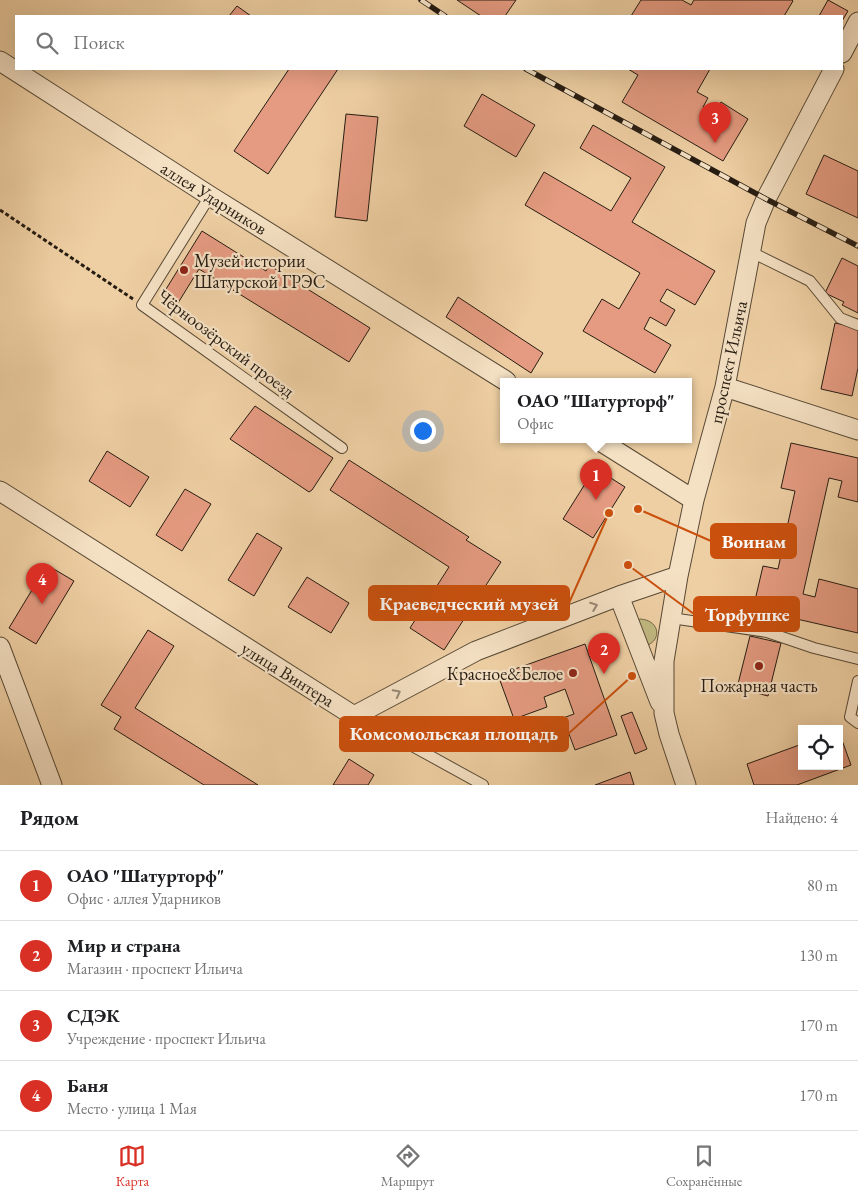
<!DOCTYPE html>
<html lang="ru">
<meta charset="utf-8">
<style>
body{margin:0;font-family:"EB Garamond",serif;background:#f2f2f2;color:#202124}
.controls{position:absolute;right:15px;bottom:15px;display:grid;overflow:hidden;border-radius:0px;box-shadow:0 5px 20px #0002}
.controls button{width:45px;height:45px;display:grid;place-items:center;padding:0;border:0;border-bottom:1px solid #e0e0e0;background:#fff;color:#202124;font:25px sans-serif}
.you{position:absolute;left:422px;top:430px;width:18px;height:18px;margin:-12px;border:4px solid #fff;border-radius:50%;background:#1a73e8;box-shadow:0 0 0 8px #1a73e833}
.badge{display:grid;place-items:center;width:32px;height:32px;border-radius:50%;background:#d93025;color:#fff;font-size:16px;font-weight:700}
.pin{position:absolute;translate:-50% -41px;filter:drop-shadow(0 1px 2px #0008)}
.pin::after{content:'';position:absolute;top:26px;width:18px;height:15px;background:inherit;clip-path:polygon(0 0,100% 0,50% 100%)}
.popup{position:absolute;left:500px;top:378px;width:192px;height:65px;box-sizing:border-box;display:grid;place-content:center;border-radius:0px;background:#fff;filter:drop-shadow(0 1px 4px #0005);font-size:16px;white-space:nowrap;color:#757577}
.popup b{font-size:19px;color:#202124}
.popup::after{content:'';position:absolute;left:50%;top:100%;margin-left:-10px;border:10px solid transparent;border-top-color:#fff}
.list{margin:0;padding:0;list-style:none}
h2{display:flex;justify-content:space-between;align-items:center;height:65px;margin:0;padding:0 20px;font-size:21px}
h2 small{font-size:16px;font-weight:400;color:#757577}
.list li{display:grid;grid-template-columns:32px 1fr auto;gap:15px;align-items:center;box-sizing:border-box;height:70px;padding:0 20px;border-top:1px solid #e0e0e0}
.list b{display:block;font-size:19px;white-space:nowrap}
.list p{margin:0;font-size:16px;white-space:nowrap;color:#757577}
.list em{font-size:16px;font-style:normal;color:#757577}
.icon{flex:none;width:28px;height:28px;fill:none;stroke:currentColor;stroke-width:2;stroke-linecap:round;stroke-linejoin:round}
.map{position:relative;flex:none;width:858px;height:785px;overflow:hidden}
.search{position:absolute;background:#fff;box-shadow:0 5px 20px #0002;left:15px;right:15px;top:15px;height:55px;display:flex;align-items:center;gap:12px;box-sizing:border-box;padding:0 18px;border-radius:0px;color:#757577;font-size:19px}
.sheet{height:345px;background:#fff}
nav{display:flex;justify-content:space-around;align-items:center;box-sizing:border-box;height:70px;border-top:1px solid #e0e0e0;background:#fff;font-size:14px;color:#757577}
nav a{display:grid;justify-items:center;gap:2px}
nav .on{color:#d93025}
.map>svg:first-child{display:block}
.grass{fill:#c0b880;stroke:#736a49}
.building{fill:#e59b81;stroke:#261c12}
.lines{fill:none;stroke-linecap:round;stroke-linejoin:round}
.service-casing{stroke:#584936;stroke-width:12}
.minor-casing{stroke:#584936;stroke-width:21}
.path{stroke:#261c12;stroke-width:3;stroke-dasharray:4 2.5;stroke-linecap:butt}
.service{stroke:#f4e0c3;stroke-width:10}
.minor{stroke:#f4e0c3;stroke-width:19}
.rail-casing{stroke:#261c12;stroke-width:5.5}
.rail{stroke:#f4e0c3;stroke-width:4;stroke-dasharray:11;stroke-linecap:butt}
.oneway{stroke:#978873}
.poi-dot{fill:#8f2418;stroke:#f4e0c3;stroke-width:2}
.labels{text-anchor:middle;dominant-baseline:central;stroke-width:4.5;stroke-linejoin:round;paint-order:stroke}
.street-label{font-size:18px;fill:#261c12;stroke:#f4e0c3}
.poi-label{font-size:18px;fill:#261c12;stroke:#f4e0c3;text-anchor:start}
.leader{fill:none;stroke:#cb500d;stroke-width:2}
.callout-dot{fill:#cb500d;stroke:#f4e0c3;stroke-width:2}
.callout{fill:#cb500d;stroke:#cb500d;stroke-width:2}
.callout-label{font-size:19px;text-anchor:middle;font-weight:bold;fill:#fff}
</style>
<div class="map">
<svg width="858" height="785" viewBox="0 0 858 785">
<rect width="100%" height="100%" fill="#eecfa3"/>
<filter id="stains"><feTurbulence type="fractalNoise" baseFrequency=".004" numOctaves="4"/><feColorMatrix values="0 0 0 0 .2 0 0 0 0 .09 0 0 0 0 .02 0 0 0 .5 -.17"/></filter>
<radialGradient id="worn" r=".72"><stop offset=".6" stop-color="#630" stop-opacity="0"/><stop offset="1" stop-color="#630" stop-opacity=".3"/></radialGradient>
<path class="grass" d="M 640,619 C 661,620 663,643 642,647 L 634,622 Z"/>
<path class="building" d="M 457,0 L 516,0 L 505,16 L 481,16 Z
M 641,0 L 682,0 L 691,5 L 694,0 L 792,0 L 793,1 L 784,16 L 631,16 Z
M 828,0 L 848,11 L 842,21 L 842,16 L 819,16 Z
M 237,6 L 251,16 L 229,16 Z
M 289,69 L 338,69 L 268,174 L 234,151 Z
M 628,69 L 710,69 L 697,92 L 708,98 L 703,107 L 715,113 L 721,102 L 748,119 L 723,161 L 622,102 L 638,75 Z
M 482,94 L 535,125 L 516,157 L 464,126 Z
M 346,114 L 378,117 L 367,221 L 335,217 Z
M 593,125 L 665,167 L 632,222 L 715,271 L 695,305 L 667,289 L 660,301 L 675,310 L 666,326 L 650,317 L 644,329 L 671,345 L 655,373 L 583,331 L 602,299 L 619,309 L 640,273 L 525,205 L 544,172 L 611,211 L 631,178 L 580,148 Z
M 824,155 L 858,171 L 858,218 L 806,194 Z
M 202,231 L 266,271 L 269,265 L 370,328 L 349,362 L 199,269 L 178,303 L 163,294 Z
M 842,258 L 858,266 L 858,313 L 842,305 L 844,302 L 825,293 Z
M 458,297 L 543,353 L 531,373 L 446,317 Z
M 835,323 L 858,328 L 858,368 L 852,396 L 821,389 Z
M 255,406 L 333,458 L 312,490 L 309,492 L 230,439 Z
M 791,443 L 858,458 L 858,502 L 838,497 L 842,481 L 829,478 L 803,594 L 815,597 L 819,579 L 858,589 L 858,633 L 753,609 L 763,566 L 778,569 L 795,491 L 781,488 Z
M 107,451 L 149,477 L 130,507 L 89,481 Z
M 349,460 L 469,537 L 466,540 L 501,562 L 444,650 L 410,628 L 449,567 L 330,490 Z
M 595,468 L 625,487 L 593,538 L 563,519 Z
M 185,489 L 211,504 L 182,551 L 156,535 Z
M 257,533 L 282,548 L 254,596 L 228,580 Z
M 47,565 L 74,581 L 36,644 L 9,628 Z
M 307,577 L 349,603 L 331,633 L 288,607 Z
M 148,630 L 174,646 L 135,708 L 258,785 L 204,785 L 114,729 L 121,717 L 101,705 Z
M 750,636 L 781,643 L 768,696 L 737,688 Z
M 585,644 L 617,735 L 575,750 L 563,718 L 574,714 L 565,689 L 544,697 L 547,707 L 514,719 L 498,675 Z
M 632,712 L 647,749 L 635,754 L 621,716 Z
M 839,732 L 851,765 L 797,785 L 754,785 L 747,764 L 802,744 L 802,766 L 839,766 Z
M 349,759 L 374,775 L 368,785 L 333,785 Z
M 630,772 L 634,785 L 595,785 Z"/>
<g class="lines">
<g class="service-casing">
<path id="service" d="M 210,196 L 142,305 L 342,448
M 751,252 L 810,281 L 840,318 L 858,325
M 671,618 L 767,632 L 814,648 L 858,659
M 858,681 L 850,717 L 858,723
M 354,716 L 405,742 L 483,785"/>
</g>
<g class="minor-casing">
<path id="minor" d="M 842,53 L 858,22
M 0,61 L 210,196 L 506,381
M 725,387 L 858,430
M 597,439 L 694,500
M 0,491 L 354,716 L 476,651 L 619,596 L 678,576
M 619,596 L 660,702
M 0,647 L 52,785
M 686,785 L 669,734 L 664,713 L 664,661 L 678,576 L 694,500 L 725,387 L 756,223 L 766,199 L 834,69"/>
</g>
<path class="path" d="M 0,210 L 133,299"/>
<use href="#service" class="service"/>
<use href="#minor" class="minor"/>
<g class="rail-casing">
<path id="rail" d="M 421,0 L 445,16
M 526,69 L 766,199 L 858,246"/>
</g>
<use href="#rail" class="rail"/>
</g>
<defs><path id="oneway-chevron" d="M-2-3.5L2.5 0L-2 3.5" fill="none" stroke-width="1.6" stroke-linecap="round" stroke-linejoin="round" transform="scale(1.25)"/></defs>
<g class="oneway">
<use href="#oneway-chevron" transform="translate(594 606) rotate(-21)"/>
<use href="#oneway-chevron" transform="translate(397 693) rotate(-28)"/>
</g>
<g class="poi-dot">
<circle cx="184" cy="270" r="5"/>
<circle cx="759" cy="666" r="5"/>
<circle cx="573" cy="673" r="5"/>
</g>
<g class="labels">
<g class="street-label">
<text transform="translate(214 198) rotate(32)">аллея Ударников</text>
<text transform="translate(226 343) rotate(37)">Чёрноозёрский проезд</text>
<text transform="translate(728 362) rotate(-78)">проспект Ильича</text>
<text transform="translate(288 674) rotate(32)">улица Винтера</text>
</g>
<g class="poi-label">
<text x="194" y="260">Музей истории<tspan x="194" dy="21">Шатурской ГРЭС</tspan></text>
<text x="563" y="673" text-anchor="end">Красное&amp;Белое</text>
<text x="759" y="685" text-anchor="middle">Пожарная часть</text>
</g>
</g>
<path class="leader" d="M638 509L711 541M609 513L569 603M628 565L694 614M632 676L568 734"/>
<g class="callout-dot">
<circle cx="638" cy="509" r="5"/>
<circle cx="609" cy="513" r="5"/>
<circle cx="628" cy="565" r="5"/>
<circle cx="632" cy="676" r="5"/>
</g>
<g class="callout">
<rect x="711" y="524" width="85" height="34" rx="5"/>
<rect x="369" y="586" width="200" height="34" rx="5"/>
<rect x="694" y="597" width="105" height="34" rx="5"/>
<rect x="340" y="717" width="228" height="34" rx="5"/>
</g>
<g class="callout-label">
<text x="754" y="548">Воинам</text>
<text x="469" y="610">Краеведческий музей</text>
<text x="747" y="621">Торфушке</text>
<text x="454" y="740">Комсомольская площадь</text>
</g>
<rect width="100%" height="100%" filter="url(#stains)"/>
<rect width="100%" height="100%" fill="url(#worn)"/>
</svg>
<div class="controls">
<button><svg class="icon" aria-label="locate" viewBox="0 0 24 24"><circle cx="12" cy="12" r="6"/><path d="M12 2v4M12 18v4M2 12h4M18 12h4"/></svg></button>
</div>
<div class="you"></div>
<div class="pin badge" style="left:596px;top:500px">1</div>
<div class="popup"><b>ОАО &quot;Шатурторф&quot;</b>Офис</div>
<div class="pin badge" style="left:604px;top:674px">2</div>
<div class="pin badge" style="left:715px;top:143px">3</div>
<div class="pin badge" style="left:42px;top:604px">4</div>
<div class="search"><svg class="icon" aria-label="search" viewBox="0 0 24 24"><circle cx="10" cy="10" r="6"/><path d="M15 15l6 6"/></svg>Поиск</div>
</div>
<section class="sheet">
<h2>Рядом<small>Найдено: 4</small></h2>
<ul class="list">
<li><span class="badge">1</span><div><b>ОАО &quot;Шатурторф&quot;</b><p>Офис · аллея Ударников</p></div><em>80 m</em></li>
<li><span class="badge">2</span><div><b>Мир и страна</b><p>Магазин · проспект Ильича</p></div><em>130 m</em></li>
<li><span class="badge">3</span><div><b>СДЭК</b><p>Учреждение · проспект Ильича</p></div><em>170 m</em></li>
<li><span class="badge">4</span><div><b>Баня</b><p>Место · улица 1 Мая</p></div><em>170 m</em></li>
</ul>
</section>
<nav>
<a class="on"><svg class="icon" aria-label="map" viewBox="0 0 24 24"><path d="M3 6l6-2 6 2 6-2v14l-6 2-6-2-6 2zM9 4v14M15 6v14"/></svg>Карта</a>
<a><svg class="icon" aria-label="directions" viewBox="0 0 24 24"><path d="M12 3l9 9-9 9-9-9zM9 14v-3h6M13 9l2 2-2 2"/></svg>Маршрут</a>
<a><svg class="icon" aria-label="saved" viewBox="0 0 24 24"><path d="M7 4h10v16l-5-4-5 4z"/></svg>Сохранённые</a>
</nav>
